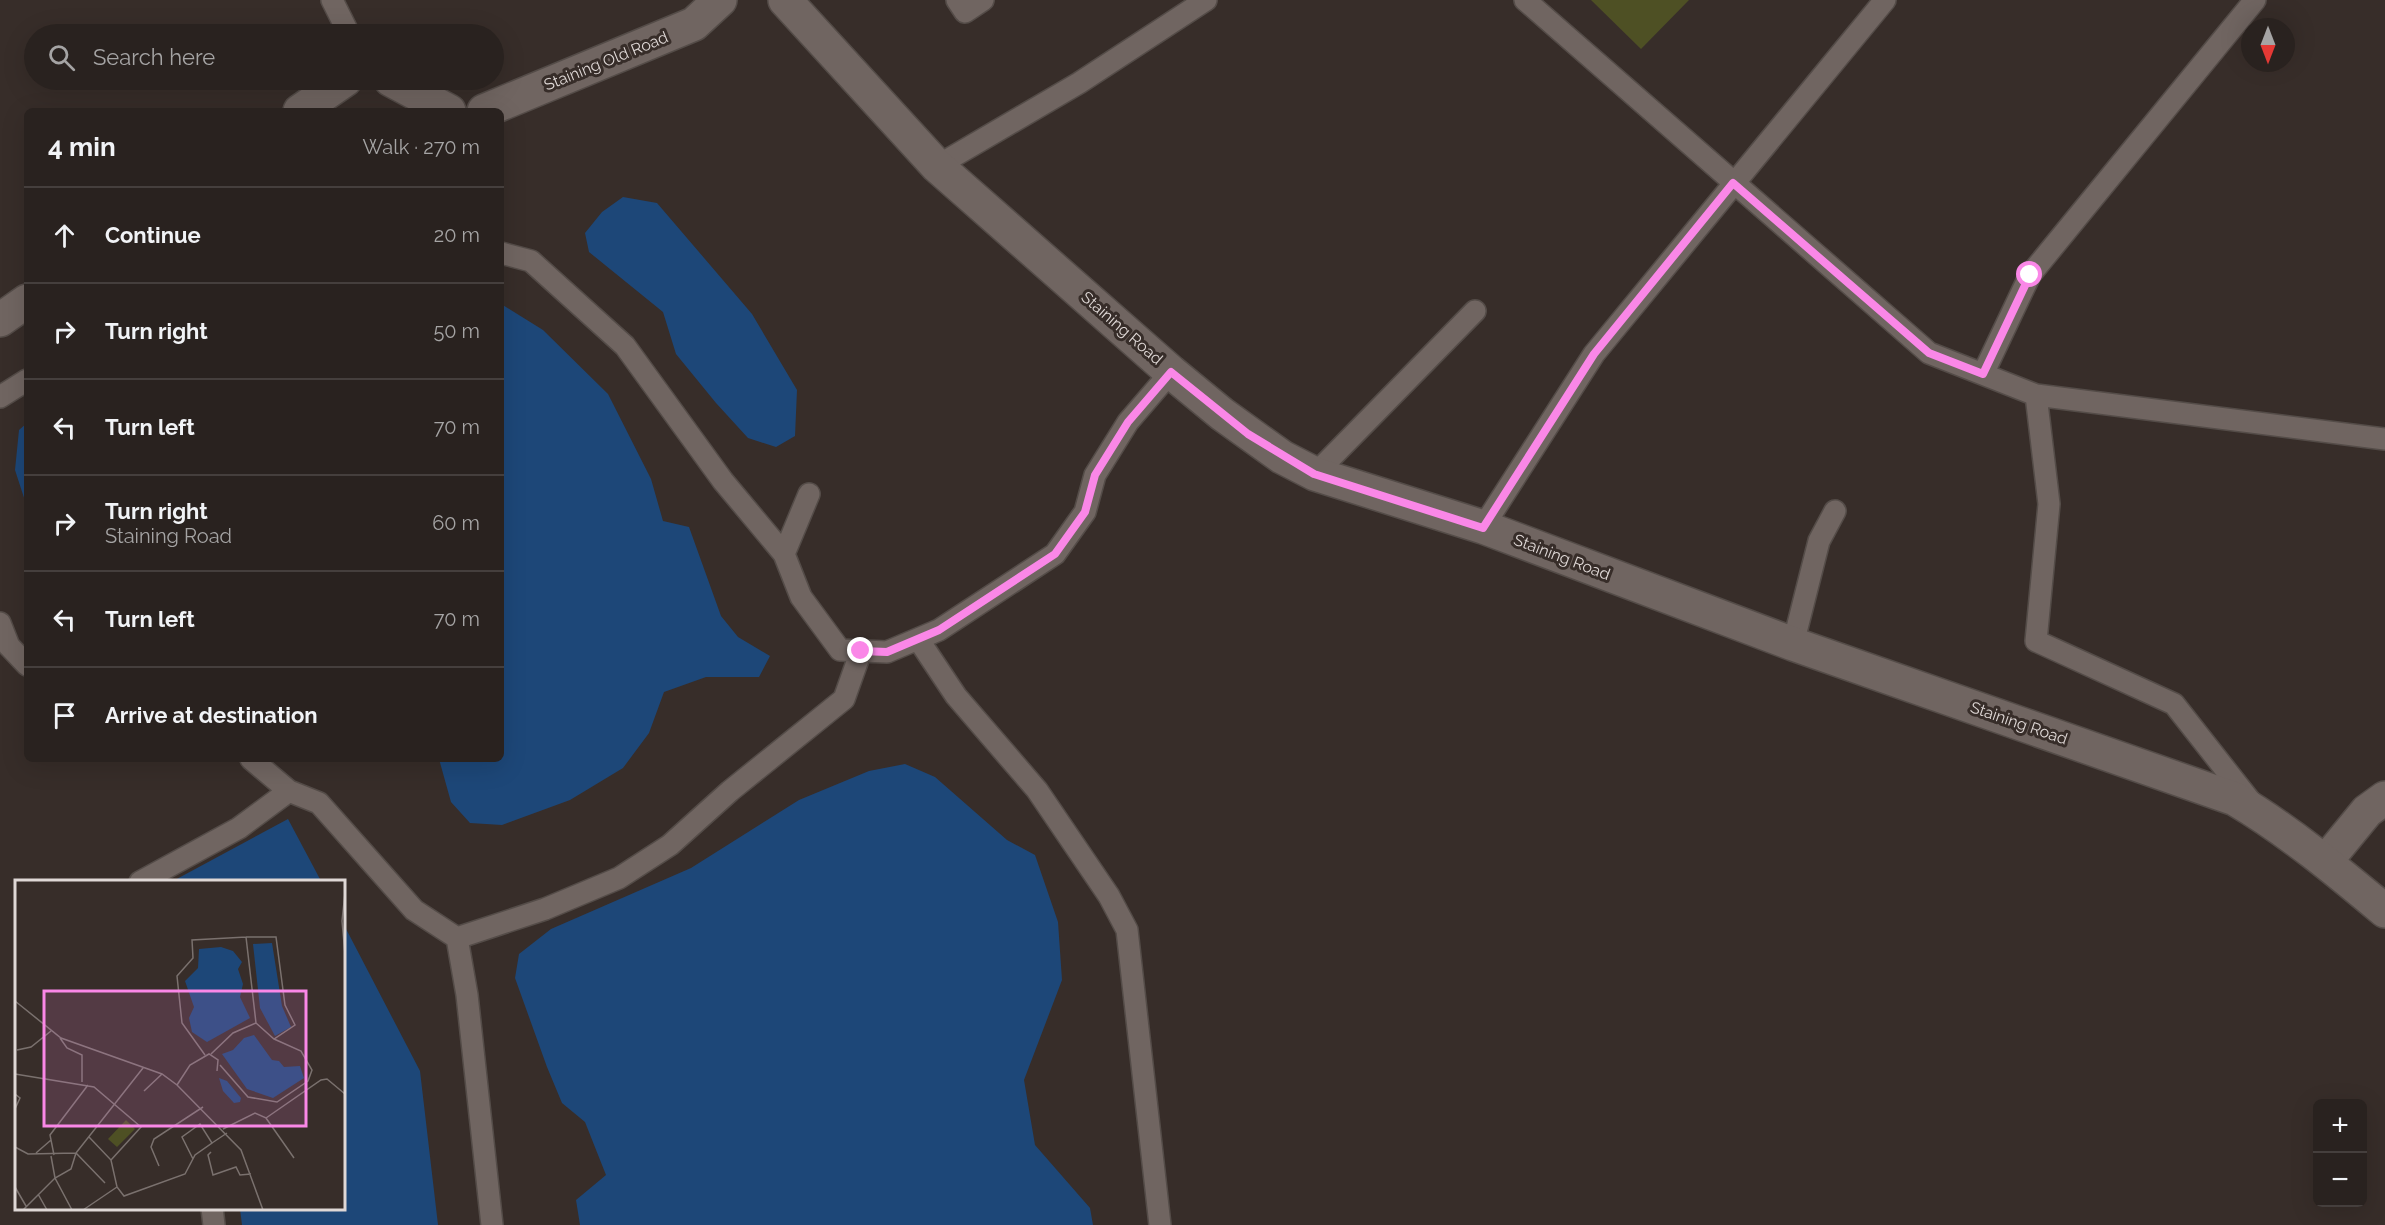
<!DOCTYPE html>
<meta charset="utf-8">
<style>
body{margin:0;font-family:Raleway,sans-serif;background:#312a28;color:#f1f3f6}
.controls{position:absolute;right:18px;bottom:18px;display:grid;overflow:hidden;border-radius:9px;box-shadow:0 6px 24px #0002}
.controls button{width:54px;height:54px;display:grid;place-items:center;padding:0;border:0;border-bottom:2px solid #453f3d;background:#29221f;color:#f1f3f6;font:30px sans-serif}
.compass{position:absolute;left:2241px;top:18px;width:54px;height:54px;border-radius:50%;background:#29221f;box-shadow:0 6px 24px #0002;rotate:180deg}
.stop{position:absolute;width:18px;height:18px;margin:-14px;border:4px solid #fa87e7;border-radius:50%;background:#fff}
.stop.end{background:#fa87e7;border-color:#fff;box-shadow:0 2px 6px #0008}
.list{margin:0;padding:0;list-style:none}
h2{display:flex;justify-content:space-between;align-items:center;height:78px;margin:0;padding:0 24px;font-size:26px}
h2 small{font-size:20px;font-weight:400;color:#a5a4a4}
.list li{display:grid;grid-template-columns:39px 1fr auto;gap:18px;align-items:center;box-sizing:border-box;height:96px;padding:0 24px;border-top:2px solid #453f3d}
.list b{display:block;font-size:22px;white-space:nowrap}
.list p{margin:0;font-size:20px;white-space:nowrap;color:#a5a4a4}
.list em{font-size:20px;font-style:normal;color:#a5a4a4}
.icon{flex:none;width:33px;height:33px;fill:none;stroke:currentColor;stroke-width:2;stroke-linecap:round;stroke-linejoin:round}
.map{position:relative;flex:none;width:2385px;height:1225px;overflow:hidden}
.search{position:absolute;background:#29221f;box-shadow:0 6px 24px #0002;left:24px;top:24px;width:480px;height:66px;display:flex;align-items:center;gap:15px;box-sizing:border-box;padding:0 21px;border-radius:33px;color:#a5a4a4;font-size:22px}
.panel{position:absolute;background:#29221f;box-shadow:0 6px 24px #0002;left:24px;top:108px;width:480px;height:654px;border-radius:9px}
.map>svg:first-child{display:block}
.green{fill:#4e5024}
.water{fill:#1d4778}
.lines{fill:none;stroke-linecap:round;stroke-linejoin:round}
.service-casing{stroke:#544c48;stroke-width:24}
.minor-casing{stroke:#544c48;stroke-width:36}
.tertiary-casing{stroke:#544c48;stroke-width:36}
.service{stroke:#706561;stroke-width:21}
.minor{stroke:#706561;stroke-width:33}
.tertiary{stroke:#706561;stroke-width:33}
.route{stroke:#fa87e7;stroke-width:8}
.labels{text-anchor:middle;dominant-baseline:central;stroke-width:6;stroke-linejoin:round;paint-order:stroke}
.street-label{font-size:16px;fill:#dfd8d6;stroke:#372d29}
.inset-road{fill:none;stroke:#7a716e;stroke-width:1.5}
.view{fill:#fa87e7;fill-opacity:0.15;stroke:#fa87e7;stroke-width:3}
.inset-edge{fill:none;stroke:#dfd8d6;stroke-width:3}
</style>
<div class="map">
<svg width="2385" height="1225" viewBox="0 0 2385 1225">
<rect width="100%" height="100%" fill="#372d29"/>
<path class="green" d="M 1591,0 L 1689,0 L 1641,49 Z"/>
<path class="water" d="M 623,197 L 657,203 L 752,314 L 797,390 L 795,436 L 776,447 L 748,438 L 716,403 L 676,354 L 663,312 L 589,252 L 585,233 L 602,212 Z
M 501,304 L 543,330 L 608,394 L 651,479 L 663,521 L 689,527 L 721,616 L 738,637 L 770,656 L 759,677 L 706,677 L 664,692 L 649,733 L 623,768 L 570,800 L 502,825 L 470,823 L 451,802 L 439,759 L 501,759 Z
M 27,423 L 27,507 L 15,470 L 19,430 Z
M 905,764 L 935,777 L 1007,840 L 1035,855 L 1058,922 L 1062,980 L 1024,1080 L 1035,1145 L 1090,1208 L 1093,1225 L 580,1225 L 576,1200 L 606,1175 L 585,1122 L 562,1103 L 547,1067 L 515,978 L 519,954 L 551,929 L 691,868 L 799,800 L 869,771 Z
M 288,819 L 321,881 L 173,881 Z
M 344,925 L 420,1071 L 438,1225 L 242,1225 L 240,1209 L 344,1208 Z"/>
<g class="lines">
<g class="service-casing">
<path id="service" d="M 332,0 L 349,34
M 957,0 L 965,12 L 983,0
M 1525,0 L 1929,353 L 2036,395 L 2385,439
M 937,166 L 1079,83 L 1206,0
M 501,253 L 531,261 L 625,346 L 723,481 L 784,554
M 1983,374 L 2030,275 L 2255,0
M 2036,395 L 2049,504 L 2036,641 L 2174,704 L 2251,802
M 0,397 L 27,380
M 1315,474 L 1475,311
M 809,494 L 784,554 L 801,597 L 840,650 L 887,652 L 939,630 L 1055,554 L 1085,512 L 1095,475 L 1128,422 L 1171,372
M 1483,527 L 1594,354 L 1885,0
M 0,623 L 9,646 L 27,665
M 918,639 L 956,696 L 1037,790 L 1109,896 L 1127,930 L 1160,1225
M 1793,644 L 1819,541 L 1835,511
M 251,759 L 289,791
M 140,882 L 239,828 L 289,791 L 319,803 L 414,910 L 457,938
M 212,1208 L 214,1225
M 492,1225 L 467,995 L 457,938 L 545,909 L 619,878 L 670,845 L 730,791 L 844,699 L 861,651"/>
</g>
<g class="minor-casing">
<path id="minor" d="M 2326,861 L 2367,811 L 2385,798"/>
</g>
<g class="tertiary-casing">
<path id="tertiary" d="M 785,0 L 937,166 L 1171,372 L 1222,414 L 1282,457 L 1315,474 L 1483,527 L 1793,644 L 2235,799 C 2289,831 2337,871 2385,911
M 391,80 L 449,111
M 300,111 L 345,80
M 484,111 L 694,24 L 720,0
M 0,320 L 27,301"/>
</g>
<use href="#service" class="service"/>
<use href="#minor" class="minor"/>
<use href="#tertiary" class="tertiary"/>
</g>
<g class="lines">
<path class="route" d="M 861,651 L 887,652 L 939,630 L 1055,554 L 1085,512 L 1095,475 L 1128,422 L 1171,372 L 1248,434 L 1314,474 L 1483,528 L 1594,354 L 1733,183 L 1929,353 L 1983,374 L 2030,275"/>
</g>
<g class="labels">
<g class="street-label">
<text transform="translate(606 61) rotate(-22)">Staining Old Road</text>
<text transform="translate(1122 328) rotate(41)">Staining Road</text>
<text transform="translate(1562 557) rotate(21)">Staining Road</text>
<text transform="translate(2019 723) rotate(19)">Staining Road</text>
</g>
</g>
<g transform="translate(15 880)">
<rect width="330" height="330" fill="#372d29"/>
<path d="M 111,240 L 120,249 L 102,267 L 93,259 Z" fill="#4e5024"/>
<path d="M 257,63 L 267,126 L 276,147 L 260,156 L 245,128 L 238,64 ZM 206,67 L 218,71 L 227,82 L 223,89 L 228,104 L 225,117 L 235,138 L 192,162 L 177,152 L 174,138 L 179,127 L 170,101 L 183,88 L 184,69 ZM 239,155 L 257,180 L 264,181 L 269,187 L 285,186 L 289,198 L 258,218 L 232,209 L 207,174 L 218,170 L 229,158 ZM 204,198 L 212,201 L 226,218 L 225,222 L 219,223 L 208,211 Z" fill="#1d4778"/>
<path class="inset-road" d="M 330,13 L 327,41 L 330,74M 231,57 L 261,57 L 270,125 L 280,145 L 259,159 L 241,143M 0,121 L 46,158 L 147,194 L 162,205 L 226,270 L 248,330M 45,158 L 52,168 L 67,175 L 67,202M 2,170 L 16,167 L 36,151M 190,175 L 167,143 L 162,96 L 178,78 L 177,60 L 231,57 L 241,143 L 218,153 L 196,174M 205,185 L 233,217 L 262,222 L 293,201 L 297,190 L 286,171 L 259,159M 0,194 L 79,207 L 126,247 L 96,280M 162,205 L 175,185 L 194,174 L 203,180 L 202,191M 129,211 L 147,194M 0,214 L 5,218 L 0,229M 251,238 L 279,278M 208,249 L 240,233 L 251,238 L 306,200 L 312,199 L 330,214M 74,257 L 96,280 L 102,307 L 109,316 L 170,294 L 180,275 L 197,263 L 185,244 L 167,257 L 178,279M 197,263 L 212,253M 0,267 L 13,274 L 61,273 L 128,188M 196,272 L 193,275 L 198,295 L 221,287 L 225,295 L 236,294M 21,273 L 36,260M 61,273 L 90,303M 39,275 L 35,255 L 73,205M 36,276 L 40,298 L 57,330M 144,286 L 136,267 L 139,259 L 188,227M 0,307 L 11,326M 23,314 L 32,330M 8,330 L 40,298 L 56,289 L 61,273M 68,330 L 102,307"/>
<path class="view" d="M 29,111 L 291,111 L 291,246 L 29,246 Z"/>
<rect width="330" height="330" class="inset-edge"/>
</g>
</svg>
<div class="controls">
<button>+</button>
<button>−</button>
</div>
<svg class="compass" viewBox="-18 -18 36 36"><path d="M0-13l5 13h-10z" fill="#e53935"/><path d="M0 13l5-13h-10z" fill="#a5a4a4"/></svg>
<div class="stop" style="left:2030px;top:275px"></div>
<div class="stop end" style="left:861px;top:651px"></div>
<div class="search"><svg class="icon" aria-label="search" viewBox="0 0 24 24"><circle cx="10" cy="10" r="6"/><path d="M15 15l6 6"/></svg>Search here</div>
<section class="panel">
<h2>4 min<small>Walk · 270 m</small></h2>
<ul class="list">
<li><svg class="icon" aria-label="ahead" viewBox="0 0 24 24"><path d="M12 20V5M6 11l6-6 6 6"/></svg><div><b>Continue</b></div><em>20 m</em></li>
<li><svg class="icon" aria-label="right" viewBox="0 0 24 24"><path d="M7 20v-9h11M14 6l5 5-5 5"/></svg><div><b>Turn right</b></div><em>50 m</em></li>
<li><svg class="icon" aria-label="left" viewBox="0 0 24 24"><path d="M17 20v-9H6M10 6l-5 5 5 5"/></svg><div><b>Turn left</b></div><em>70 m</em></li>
<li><svg class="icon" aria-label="right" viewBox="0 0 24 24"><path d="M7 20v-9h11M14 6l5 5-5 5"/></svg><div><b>Turn right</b><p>Staining Road</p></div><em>60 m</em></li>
<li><svg class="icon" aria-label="left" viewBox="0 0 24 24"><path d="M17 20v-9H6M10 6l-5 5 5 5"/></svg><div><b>Turn left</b></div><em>70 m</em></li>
<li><svg class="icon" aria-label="arrive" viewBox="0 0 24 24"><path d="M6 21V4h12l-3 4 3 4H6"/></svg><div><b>Arrive at destination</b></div></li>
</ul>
</section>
</div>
